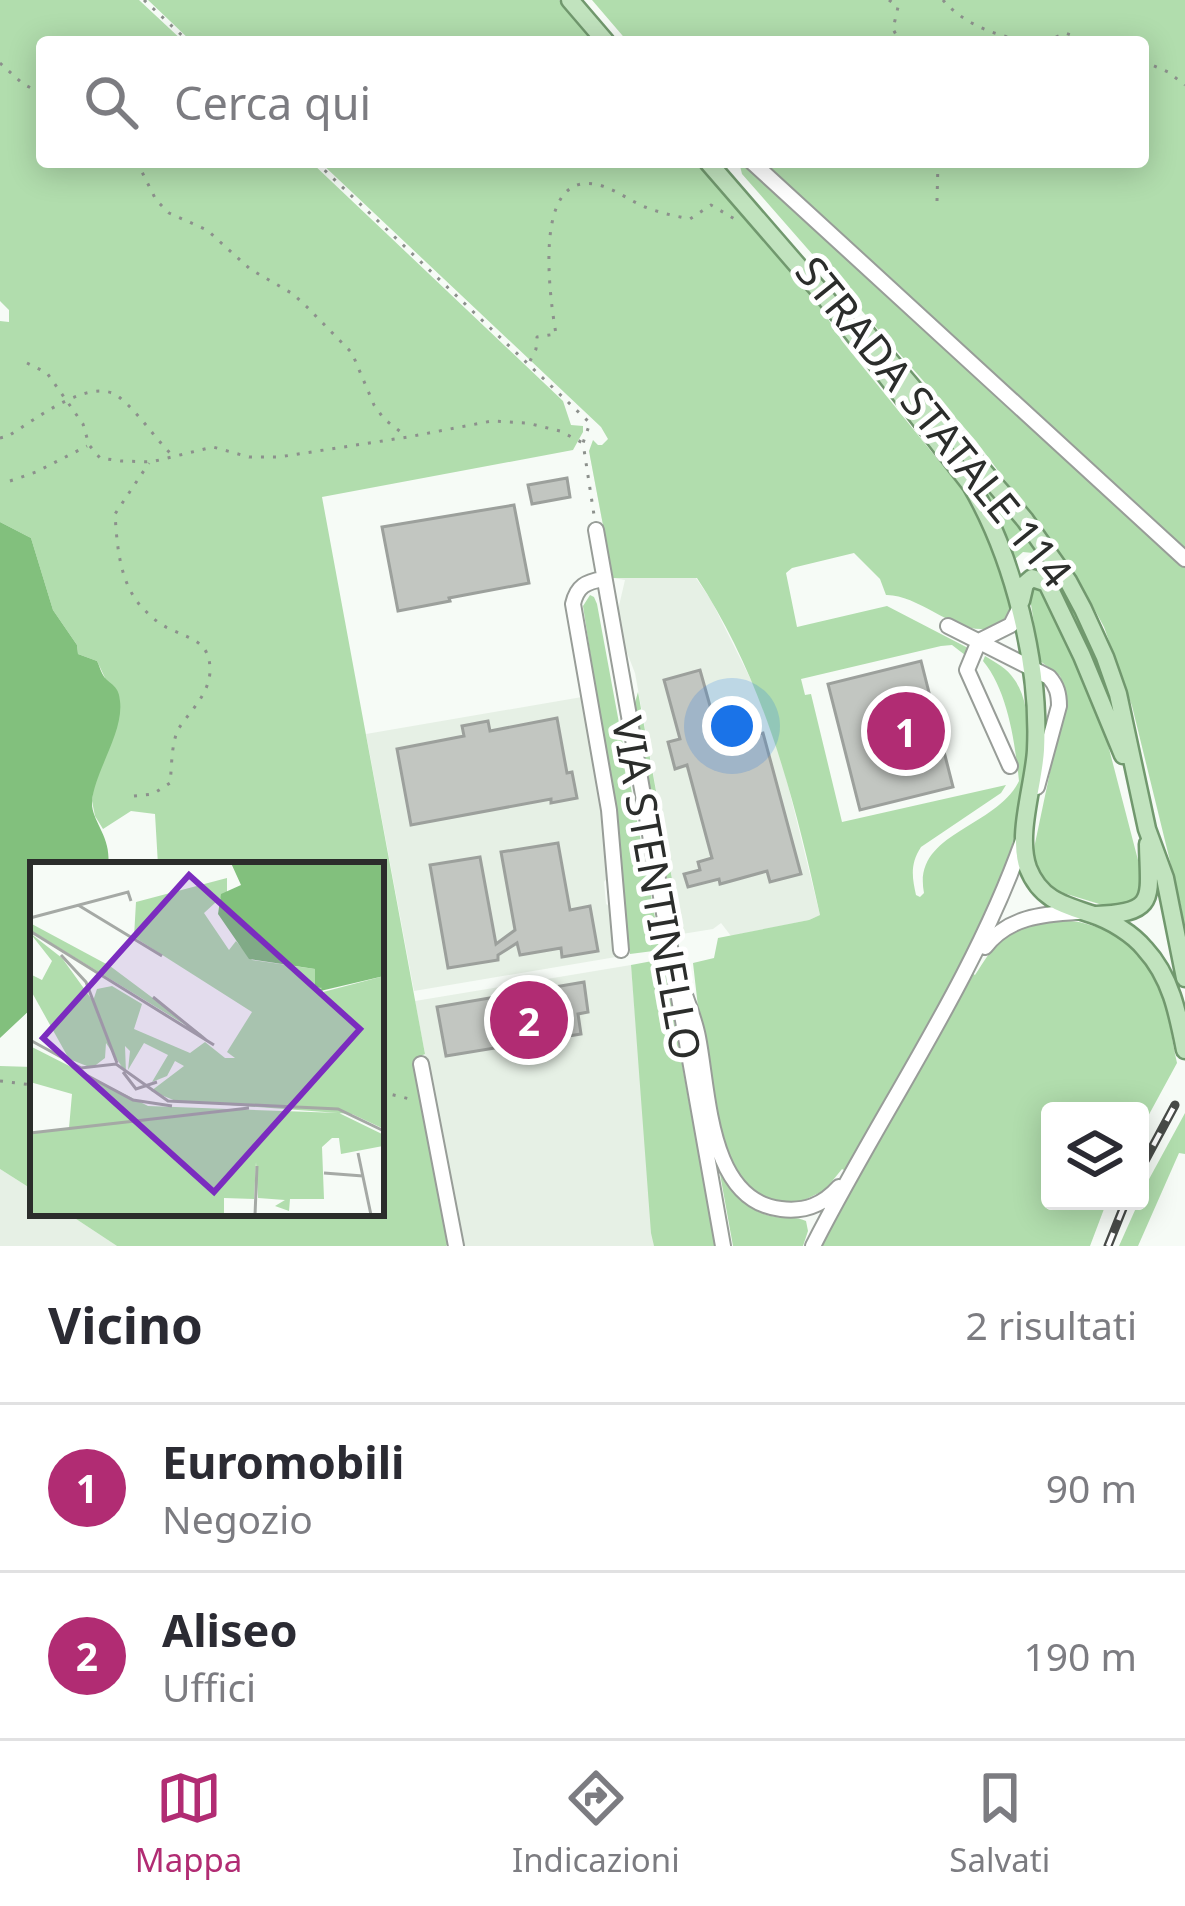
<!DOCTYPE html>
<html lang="it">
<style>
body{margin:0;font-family:"Noto Sans",sans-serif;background:#f7f7f7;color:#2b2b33}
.controls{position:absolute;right:36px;bottom:36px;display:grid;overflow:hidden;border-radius:12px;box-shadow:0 6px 30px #0003}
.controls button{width:108px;height:108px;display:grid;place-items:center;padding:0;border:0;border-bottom:3px solid #e1e1e2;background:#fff;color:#2b2b33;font:60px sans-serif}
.you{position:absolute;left:732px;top:726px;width:42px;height:42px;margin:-30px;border:9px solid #fff;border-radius:50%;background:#1a73e8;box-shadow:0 0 0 18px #1a73e833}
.badge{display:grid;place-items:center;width:78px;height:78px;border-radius:50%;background:#b12c73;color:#fff;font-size:39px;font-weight:700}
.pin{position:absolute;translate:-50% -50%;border:6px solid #fff;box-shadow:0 3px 12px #0006}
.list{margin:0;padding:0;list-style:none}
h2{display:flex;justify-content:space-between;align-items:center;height:156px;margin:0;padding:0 48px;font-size:51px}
h2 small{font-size:39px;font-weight:400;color:#7c7c81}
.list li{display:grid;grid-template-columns:78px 1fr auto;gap:36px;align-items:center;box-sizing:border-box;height:168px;padding:0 48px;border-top:3px solid #e1e1e2}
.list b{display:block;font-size:45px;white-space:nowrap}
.list p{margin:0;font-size:39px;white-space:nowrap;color:#7c7c81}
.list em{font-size:39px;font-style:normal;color:#7c7c81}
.icon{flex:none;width:66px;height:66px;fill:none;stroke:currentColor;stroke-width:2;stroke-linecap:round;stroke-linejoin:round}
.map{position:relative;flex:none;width:1185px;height:1246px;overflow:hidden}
.search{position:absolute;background:#fff;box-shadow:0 6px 30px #0003;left:36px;right:36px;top:36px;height:132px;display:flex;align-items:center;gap:30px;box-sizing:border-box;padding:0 42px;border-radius:12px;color:#7c7c81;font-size:45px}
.sheet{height:492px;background:#fff}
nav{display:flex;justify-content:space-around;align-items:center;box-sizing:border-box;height:168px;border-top:3px solid #e1e1e2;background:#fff;font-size:33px;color:#7c7c81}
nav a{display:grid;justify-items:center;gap:6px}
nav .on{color:#b12c73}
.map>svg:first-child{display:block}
.built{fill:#e6f0e5}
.green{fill:#b1ddad}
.water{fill:#82c07d}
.building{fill:#c2c6c1;stroke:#9ca09c;stroke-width:3}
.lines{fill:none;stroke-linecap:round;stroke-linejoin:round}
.minor-casing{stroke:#989d98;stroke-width:18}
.major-casing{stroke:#71986e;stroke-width:21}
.path{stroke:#8c908c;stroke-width:3;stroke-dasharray:3 9;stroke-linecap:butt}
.minor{stroke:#fff;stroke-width:14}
.major{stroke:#c1e3be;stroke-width:16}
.rail-casing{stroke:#484b48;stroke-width:9}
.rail{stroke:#fff;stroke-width:4.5;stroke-dasharray:14;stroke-linecap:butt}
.labels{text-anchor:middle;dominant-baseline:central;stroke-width:10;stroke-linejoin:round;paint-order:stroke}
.street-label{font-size:42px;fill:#2b2d2b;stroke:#fff}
.inset-road{fill:none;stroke:#a5a9a5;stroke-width:3}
.view{fill:#7b2cbf;fill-opacity:0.15;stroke:#7b2cbf;stroke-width:6}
.inset-edge{fill:none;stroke:#2b2d2b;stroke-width:6}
</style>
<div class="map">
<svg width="1185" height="1246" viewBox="0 0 1185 1246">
<rect width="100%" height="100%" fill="#f6fbf6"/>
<path class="built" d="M 589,451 L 696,578 L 711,600 L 756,690 L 781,757 L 820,915 L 809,920 L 731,936 L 721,923 L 713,929 L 682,934 L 635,673 L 624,645 L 618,610 L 625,580 L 613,578 Z
M 582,697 L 604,810 L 609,876 L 604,882 L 606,904 L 612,908 L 616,957 L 414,991 L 366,734 Z
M 631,965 L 654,1246 L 446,1246 L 448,1244 L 441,1197 L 416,1084 L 413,1058 L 425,1054 L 415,1001 Z
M 0,1169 L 33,1190 L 33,1213 L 67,1213 L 117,1246 L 0,1246 Z"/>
<path class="green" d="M 0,0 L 139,0 L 184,42 L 42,42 L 42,162 L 311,162 L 563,401 L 571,425 L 583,426 L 583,432 L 573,450 L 322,497 L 425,1054 L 414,1059 C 424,1121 439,1182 448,1244 L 446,1246 L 117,1246 L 67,1213 L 381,1213 L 381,865 L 158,865 L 155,814 L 131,811 L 103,829 L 95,816 L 92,801 L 105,678 L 97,661 L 78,654 L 77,645 L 53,610 L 31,538 L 0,522 L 0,321 L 9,322 L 9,310 L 0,301 Z
M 148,0 L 559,0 L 595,42 L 192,42 Z
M 592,0 L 1185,0 L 1185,553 L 961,344 L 760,162 L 1143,162 L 1143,42 L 628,42 Z
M 320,162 L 698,162 L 814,297 L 842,341 L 977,508 L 993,542 L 1010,599 L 1009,617 C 971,654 926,594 886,595 L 880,579 L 854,553 L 792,568 L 786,573 L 797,627 L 887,606 L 968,648 L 965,655 L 952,645 L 941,646 L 801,679 L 805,695 L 811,694 L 842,822 L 1006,785 L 1001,793 L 921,847 C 910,864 912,877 916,895 L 920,897 L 924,893 C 912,832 995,829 1019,781 C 1015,743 1008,691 983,661 L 985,656 C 996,663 1007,668 1014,679 C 1049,726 1012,858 991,908 C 982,928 969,946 959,965 L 975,975 C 984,962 992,946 1004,938 C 1053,902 1123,924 1153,972 C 1168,997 1170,1034 1177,1063 L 1140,1131 L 1140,1111 L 1050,1111 L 1050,1201 L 1107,1201 L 1090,1246 L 821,1246 L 858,1178 L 842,1169 L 825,1190 L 796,1204 L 759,1197 L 738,1178 L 726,1155 L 698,1007 L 693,963 L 714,958 L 718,938 L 809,920 L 820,915 C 794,797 764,680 697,578 L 613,578 L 589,451 L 593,440 L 598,445 L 602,445 L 608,439 L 601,427 Z
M 743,163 L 755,170 L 1185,566 L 1185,937 L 1181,906 L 1132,706 L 1104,627 L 1077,577 L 976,441 L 742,174 L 740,166 Z
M 950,441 C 1019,520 1096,610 1114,716 L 1058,588 L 1039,557 L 1033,553 L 1023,552 L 1015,559 L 1014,569 L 948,444 Z
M 1032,586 L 1044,589 L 1093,700 L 1106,737 L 1145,887 L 1136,902 L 1109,907 L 1060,892 L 1043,879 L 1033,853 L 1066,696 L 1060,676 L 1040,661 L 1029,592 Z
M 590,595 L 594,597 L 597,604 L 661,950 L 630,954 L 614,810 L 583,606 Z
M 638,692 L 682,934 L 675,930 L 634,706 Z
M 663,959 L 715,1246 L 654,1246 L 651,1233 L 631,965 Z
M 0,1066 L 33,1067 L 33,1190 L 0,1169 Z
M 1185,1113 L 1185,1154 L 1179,1153 L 1138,1246 L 1119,1246 L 1148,1181 Z
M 720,1174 C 732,1195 750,1213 776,1217 C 788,1219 795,1216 806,1221 L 808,1231 L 803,1246 L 733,1246 Z"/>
<path class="water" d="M 0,522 L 31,538 L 53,610 L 77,645 L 78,654 L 97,661 C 100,667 101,673 105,678 C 113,686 119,687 120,701 C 124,733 94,772 92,802 C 91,821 112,837 108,865 L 33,865 L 33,1007 L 0,1038 Z"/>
<path class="building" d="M 567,478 L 570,497 L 532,504 L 528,485 Z
M 514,505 L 529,583 L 449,598 L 450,601 L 398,611 L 382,527 Z
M 921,661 L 953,787 L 860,810 L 828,684 Z
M 700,670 L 712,713 L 719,711 L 723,724 L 739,720 L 744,738 L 763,733 L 801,874 L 770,882 L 767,871 L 720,884 L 719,879 L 688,887 L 684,874 L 700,870 L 698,862 L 712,858 L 687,765 L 675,769 L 668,742 L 680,739 L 664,680 Z
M 557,718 L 567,773 L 572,772 L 577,798 L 551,803 L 551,799 L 411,825 L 397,749 L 464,736 L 462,726 L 488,721 L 490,731 Z
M 558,843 L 570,910 L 590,906 L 598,951 L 562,957 L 561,948 L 520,955 L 517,943 L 498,955 L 498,960 L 448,968 L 430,865 L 480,857 L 496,944 L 515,930 L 501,852 Z
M 584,982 L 588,1012 L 578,1014 L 581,1034 L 446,1056 L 437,1007 Z"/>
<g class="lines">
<g class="minor-casing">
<path id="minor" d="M 752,162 L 1185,559
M 596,530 L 723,1246
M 603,579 C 586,582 577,586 573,604 L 609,810 L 621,950
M 948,626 L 1049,677 C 1057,686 1059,694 1059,706 L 1037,787
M 1010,766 L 967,670 L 979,641 L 1011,625 L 1020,607
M 985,947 C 1008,917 1042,914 1078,912
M 684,992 C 689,1007 695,1021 698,1037 C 709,1092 708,1201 781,1209 C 805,1212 823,1205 839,1187
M 421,1064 L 456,1246
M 813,1246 C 882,1110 972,984 1023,840"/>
</g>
<g class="major-casing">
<path id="major" d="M 570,0 L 606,42
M 708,162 L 825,297 L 971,485 C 1014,559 1040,664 1036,750 C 1034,785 1016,835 1028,868 C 1040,899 1063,905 1091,914 C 1110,920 1133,934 1145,949 C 1171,977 1178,1014 1185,1050
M 862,328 L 1025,520 L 1068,581 L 1083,609 L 1105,657 L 1118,694 L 1147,829 L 1165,878 L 1185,978
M 1021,601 L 1025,584 L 1032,578 L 1047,583 L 1082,656 L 1123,755
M 1096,915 C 1158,913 1149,898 1148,844"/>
</g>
<path class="path" d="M 144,0 L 189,42
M 889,0 L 898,7 L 893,29 L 900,42
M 943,0 C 964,25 998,36 1029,42
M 1045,42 L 1065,33 L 1092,42
M 1143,61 L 1168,72 L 1185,85
M 0,63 L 23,84 L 37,91 L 42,99
M 137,162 L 156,200 L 169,213 L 207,230 L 250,269 L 293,294 L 307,307 L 352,353 L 374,405 L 384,419 L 406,436
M 316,162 L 590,423 L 583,443 L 594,515
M 937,201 L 938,162
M 530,361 L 536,349 L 537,337 L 556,334 C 550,299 532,174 594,184 C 613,187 628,200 645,207 C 660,213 675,216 690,219 L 711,205 L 738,221
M 27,363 L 47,373 L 83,424 L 89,445 L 100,458 L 121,461 L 151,462 L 213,447 L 249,457 L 279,457 L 408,437 L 492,421 L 527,423 L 560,431 L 583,443
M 0,438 L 8,436 C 35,420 91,375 119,397 C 139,413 153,436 171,454
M 10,481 L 36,472 L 87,446
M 134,796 L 153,794 L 170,783 C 172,767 171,742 179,728 C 191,710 210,693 210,670 C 210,640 189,639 168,628 C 157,623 147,613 139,604 C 119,579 117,544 115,514 L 149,463
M 0,1081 L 33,1085
M 381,1092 L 414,1100"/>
<use href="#minor" class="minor"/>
<use href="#major" class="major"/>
<g class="rail-casing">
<path id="rail" d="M 1140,1170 L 1175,1105
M 1108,1246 L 1126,1201"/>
</g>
<use href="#rail" class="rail"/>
</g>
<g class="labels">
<g class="street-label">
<text transform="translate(935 421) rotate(51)">STRADA STATALE 114</text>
<text transform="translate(658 888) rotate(80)">VIA STENTINELLO</text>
</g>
</g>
<g transform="translate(30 862)">
<rect width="354" height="354" fill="#f6fbf6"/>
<path d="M 197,16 L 197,30 L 174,51 L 199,88 L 206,79 L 222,98 L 285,107 L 293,130 L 354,114 L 354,267 L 322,252 L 146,239 L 121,229 L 154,204 L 145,199 L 137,214 L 122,220 L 138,193 L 114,181 L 98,208 L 100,189 L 95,184 L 96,211 L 76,181 L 75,196 L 62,206 L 39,197 L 0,127 L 0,112 L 12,118 L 22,99 L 0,71 L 32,96 L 63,139 L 67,127 L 82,124 L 112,142 L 104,167 L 160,191 L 175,180 L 195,196 L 205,196 L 197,190 L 222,150 L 104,75 L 106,40 ZM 0,61 L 80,104 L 175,175 L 0,68 ZM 0,184 L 118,244 L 309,251 L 354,273 L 353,284 L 311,292 L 309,276 L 302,276 L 292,285 L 294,337 L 260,337 L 259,349 L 245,344 L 255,338 L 228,336 L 226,300 L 224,337 L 194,336 L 194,353 L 0,353 L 0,272 L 39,266 L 42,232 L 0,220 Z" fill="#b1ddad"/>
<path d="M 201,1 L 354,1 L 354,114 L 286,130 L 292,126 L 285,125 L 285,107 L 219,97 L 188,52 L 191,32 L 211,23 Z" fill="#82c07d"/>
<path class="inset-road" d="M 48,43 L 132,94M 0,56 L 98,30 L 101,39M 0,69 L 184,183M 31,93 L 56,120 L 87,201M 123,135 L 176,178M 0,178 L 51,206 L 86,202 L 138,239 L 308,247 L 354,269M 47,208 L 103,238 L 142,244M 93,210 L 106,227 L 127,220M 0,271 L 219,246M 328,291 L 341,353M 294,311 L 333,314M 225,353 L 227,304"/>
<path class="view" d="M 159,13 L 330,167 L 184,330 L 13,176 Z"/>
<rect width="354" height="354" class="inset-edge"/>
</g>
</svg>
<div class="controls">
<button><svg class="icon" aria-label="layers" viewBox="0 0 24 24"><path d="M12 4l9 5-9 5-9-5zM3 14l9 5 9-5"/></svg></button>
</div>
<div class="you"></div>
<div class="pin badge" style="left:906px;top:731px">1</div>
<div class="pin badge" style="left:529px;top:1020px">2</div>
<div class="search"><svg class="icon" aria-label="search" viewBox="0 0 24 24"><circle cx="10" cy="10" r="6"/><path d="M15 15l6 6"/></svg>Cerca qui</div>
</div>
<section class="sheet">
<h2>Vicino<small>2 risultati</small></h2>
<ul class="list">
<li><span class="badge">1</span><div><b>Euromobili</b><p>Negozio</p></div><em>90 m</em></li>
<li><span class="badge">2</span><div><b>Aliseo</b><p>Uffici</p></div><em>190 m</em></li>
</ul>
</section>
<nav>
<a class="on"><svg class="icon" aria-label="map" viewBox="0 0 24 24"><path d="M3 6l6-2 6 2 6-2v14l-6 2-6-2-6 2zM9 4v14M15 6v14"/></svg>Mappa</a>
<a><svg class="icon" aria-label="directions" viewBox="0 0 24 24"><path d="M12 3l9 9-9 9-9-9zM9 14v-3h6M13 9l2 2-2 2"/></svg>Indicazioni</a>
<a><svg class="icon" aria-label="saved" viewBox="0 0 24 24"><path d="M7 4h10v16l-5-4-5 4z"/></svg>Salvati</a>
</nav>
